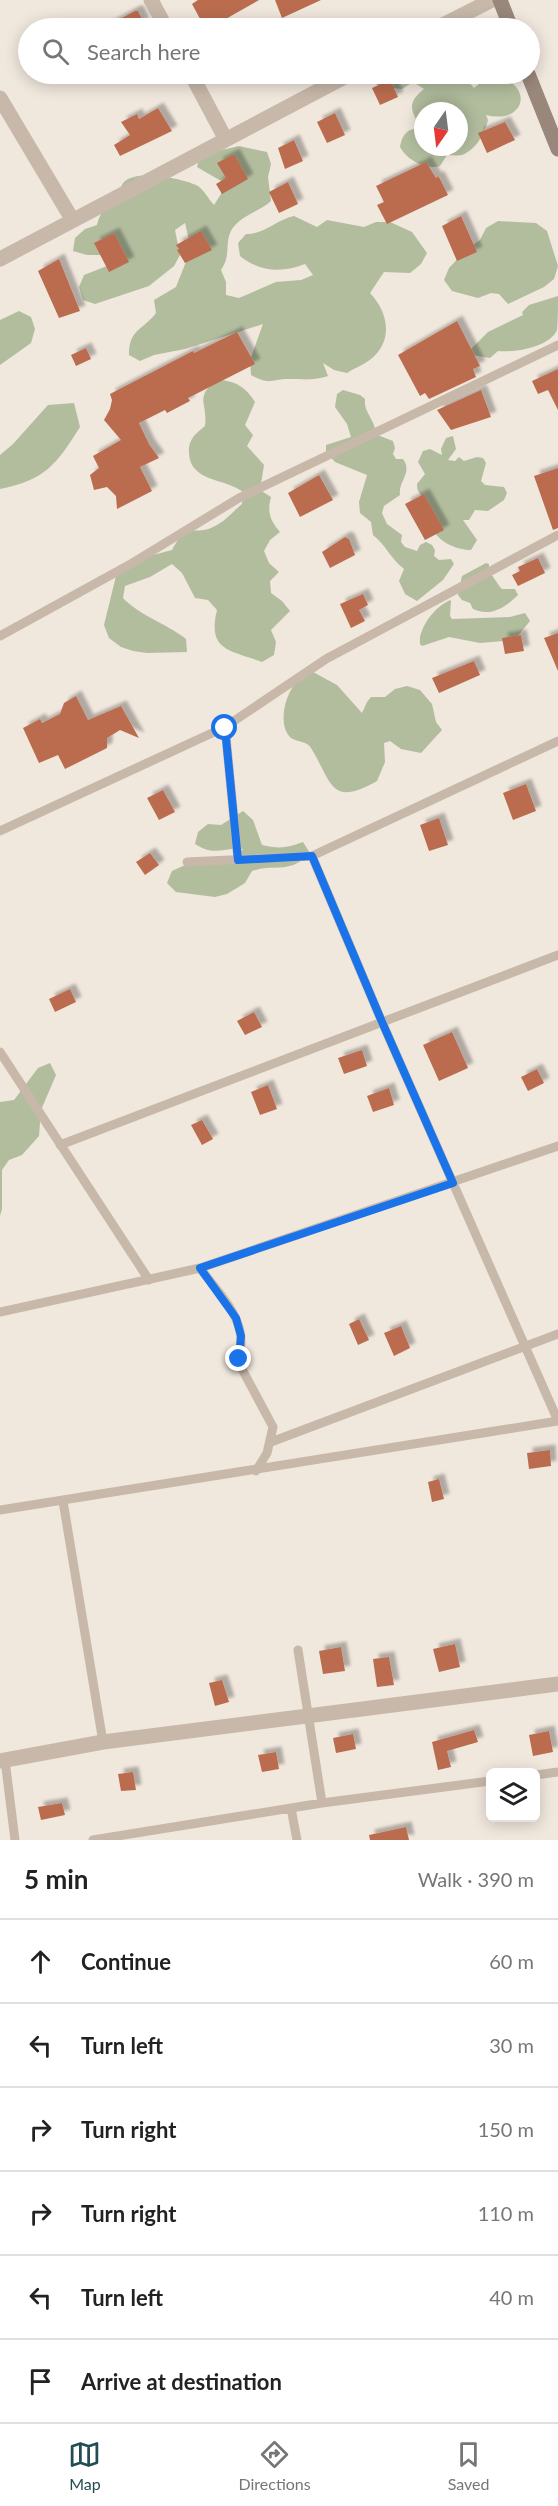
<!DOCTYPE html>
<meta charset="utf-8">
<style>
body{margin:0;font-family:Lato,sans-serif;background:#f2f2f2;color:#222}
.controls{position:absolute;right:18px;bottom:18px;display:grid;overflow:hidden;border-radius:9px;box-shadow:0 3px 15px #0003}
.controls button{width:54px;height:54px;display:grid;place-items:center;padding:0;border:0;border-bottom:2px solid #e0e0e0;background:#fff;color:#222;font:30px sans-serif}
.compass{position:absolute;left:414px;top:102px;width:54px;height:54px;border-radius:50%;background:#fff;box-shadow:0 3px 15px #0003;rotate:194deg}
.stop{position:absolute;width:18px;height:18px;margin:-14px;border:4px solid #1a73e8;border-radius:50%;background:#fff}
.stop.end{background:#1a73e8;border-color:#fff;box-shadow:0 2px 6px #0008}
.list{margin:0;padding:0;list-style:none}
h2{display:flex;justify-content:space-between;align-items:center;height:78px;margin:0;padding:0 24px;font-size:26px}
h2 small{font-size:20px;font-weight:400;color:#767676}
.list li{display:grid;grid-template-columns:39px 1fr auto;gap:18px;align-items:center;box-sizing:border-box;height:84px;padding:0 24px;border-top:2px solid #e0e0e0}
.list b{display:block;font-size:22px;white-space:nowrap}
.list em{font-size:20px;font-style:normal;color:#767676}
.icon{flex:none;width:33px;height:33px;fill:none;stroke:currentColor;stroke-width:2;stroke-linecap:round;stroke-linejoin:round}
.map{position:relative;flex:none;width:558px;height:1840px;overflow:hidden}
.search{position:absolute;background:#fff;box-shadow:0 3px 15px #0003;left:18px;right:18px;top:18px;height:66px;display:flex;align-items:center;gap:15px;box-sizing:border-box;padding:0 21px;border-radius:33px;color:#767676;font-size:22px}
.sheet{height:582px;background:#fff}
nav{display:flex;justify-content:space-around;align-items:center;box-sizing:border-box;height:84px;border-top:2px solid #e0e0e0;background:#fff;font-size:16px;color:#767676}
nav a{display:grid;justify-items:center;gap:3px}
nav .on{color:#224e53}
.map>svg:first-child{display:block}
.green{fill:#b2bd9e;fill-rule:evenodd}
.building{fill:#bb6c4f;filter:url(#shadow)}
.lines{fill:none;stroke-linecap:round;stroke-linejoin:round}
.lane{stroke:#c7b8a9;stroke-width:9}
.street{stroke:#c7b8a9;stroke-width:15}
.secondary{stroke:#9a877b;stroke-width:15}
.route{stroke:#1a73e8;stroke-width:8}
</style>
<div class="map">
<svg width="558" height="1840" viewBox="0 0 558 1840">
<defs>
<filter id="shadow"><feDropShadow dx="5.5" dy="-5.5" stdDeviation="1.5" flood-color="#0004"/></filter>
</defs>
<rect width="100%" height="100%" fill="#f0e7dd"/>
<path class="green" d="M 367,74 L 471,74 L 466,79 L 474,88 L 484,80 L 496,76 C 535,85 525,125 486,115 L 488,120 C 485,133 476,150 462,155 C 458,156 452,155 447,155 L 440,166 C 425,170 407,160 400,147 C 402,134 408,128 421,128 C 410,109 407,103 424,89 L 413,82 L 402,89 L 382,87 L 369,81 ZM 423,111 L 459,111 L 459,147 L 423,147 Z
M 239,146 L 267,152 L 271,164 L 268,177 L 271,201 C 258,213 237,216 230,233 C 225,246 231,255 221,270 L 226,282 L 226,295 L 239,298 L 276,282 L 301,280 L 313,275 L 305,264 C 282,273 260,272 240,256 L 238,243 L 246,234 C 265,234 276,220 294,216 L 317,227 L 327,220 L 364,227 L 376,222 L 390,222 L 412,232 L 427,253 L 421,264 L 410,273 L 384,272 L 370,293 C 388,312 394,340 371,359 C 364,365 354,368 347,373 L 334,370 L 323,363 L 328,376 C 311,381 305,379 289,379 C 270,379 271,386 251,375 L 250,360 L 263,324 L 185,349 L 154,355 L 140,361 L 129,355 C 129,329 142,331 156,313 L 154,300 L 176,287 L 191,249 L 185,223 L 175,230 L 180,255 L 174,266 L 149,286 L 95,304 L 83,300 L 79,287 L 84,275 L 107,266 L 113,255 L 87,255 L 73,251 L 75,238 L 85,229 L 97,225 C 101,209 108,207 117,194 C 120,191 121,185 124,182 C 136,169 181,178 196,185 C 203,188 209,200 214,205 L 221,194 L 221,181 L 197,167 L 200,155 Z
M 498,221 L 536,223 L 547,231 L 558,266 L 554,279 L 544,287 L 508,304 L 499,294 L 491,293 L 478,298 L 452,291 L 444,280 L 449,268 L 468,248 L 480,240 L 486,228 Z
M 558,296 C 558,306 558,320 557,330 C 550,347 514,353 498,351 L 490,358 L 472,355 L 470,350 L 488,332 L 523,315 L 522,312 L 529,305 Z
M 19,311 L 31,317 L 35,329 L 31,343 L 0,365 L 0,320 Z
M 216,380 C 234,380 245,386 255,402 L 245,425 L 253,435 L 247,446 L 264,465 L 260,490 L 271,497 C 267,512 270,520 280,532 L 270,540 L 264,551 L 269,563 L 279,572 L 270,581 L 271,593 L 282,601 L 290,611 L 271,630 L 276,642 L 274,655 L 262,662 C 230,650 207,651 217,610 L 208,600 L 195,598 L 182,573 L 172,564 L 150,577 L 125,586 L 123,598 C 140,616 166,623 186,639 L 187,652 L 147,653 L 133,651 L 121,647 L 109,638 L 104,625 L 116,576 L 134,560 L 172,550 C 189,518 193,538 215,526 C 226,521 233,511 242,504 L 243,492 C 225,478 190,482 189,453 C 188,440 195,434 205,426 C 208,402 194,399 216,380 Z
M 343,390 L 360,395 L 365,399 C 363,413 377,421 375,434 L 393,441 L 395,448 L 393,454 L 396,459 L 403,459 C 413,473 398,481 400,495 L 384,506 L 382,513 L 387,524 L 402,535 L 401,542 L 405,547 L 417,551 L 420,545 L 426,542 L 432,545 L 435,550 L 434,556 L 439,560 L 451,559 L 454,564 L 443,580 L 417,601 L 405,594 L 399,581 L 404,569 C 391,559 385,544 373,535 L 371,522 L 360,513 L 359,502 L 367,475 L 335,462 L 326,452 L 326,445 L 351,437 L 347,424 L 335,407 L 337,394 Z
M 74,403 L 80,427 C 56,465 45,480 0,489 L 0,455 L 13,444 L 48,405 Z
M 453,436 L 456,449 L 448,460 L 455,461 L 459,457 L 464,461 L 477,457 L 483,458 L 486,463 L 481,481 L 485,485 L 504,487 L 507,493 L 504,500 L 488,511 L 475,510 L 469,520 L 463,520 L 477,540 L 471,550 C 455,550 437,541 431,526 C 427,517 427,506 422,497 C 419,492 417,491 417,484 L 425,474 L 418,462 L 423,451 L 430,449 L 442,455 L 441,449 L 446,438 Z
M 486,563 L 489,564 L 489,571 L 500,587 L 502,589 L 515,589 L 518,595 C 505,608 490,617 473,609 L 470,603 L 462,600 L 458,595 L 462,576 Z
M 451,600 L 450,616 L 452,619 L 510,617 L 525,613 L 530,621 L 512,643 L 503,641 L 480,643 L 449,637 L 422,646 L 420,644 C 418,628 436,605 451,600 Z
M 313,672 L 337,685 L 362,713 L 367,702 L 371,697 L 385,697 L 395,689 L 407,686 L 420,690 L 432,704 L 436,722 L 442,730 L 421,753 L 401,749 L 390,741 L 384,743 L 385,762 L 377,781 C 330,808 332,782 311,748 C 307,741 297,742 291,738 C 277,726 285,693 297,682 C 301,678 308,675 313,672 Z
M 243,811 L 253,820 L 262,845 C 278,849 288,848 303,842 L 310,853 C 289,875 277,863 252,871 L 245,883 L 227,894 L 215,897 L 176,892 L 167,883 L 172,871 L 196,860 L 236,859 L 243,849 C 222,847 215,857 195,844 L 198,832 L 208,824 L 221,825 Z
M 50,1063 L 56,1075 L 41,1110 L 39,1136 L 22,1155 L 9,1160 L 2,1170 L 2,1209 L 0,1216 L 0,1102 L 14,1100 L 38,1068 Z"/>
<path class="building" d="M 198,0 L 259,0 L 222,21 L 226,28 L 205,28 L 192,4 Z
M 275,0 L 321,0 L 282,18 Z
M 135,11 L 138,11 L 144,23 L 133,28 L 103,28 Z
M 390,80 L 398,97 L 380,105 L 372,88 Z
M 158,108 L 172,131 L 120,156 L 114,145 L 130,135 L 121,122 L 137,114 L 139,119 Z
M 335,113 L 345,135 L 327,143 L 317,122 Z
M 505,122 L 515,140 L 487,153 L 478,133 Z
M 294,140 L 303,161 L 285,169 L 278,148 Z
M 234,154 L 248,179 L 222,194 L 216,184 L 226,178 L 217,163 Z
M 426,162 L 436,178 L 438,176 L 440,179 L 448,195 L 387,224 L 377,205 L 384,202 L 376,186 Z
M 288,182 L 298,204 L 279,213 L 269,192 Z
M 461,216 L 477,252 L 457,261 L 442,226 Z
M 201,231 L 212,250 L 185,263 L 177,250 L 179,249 L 176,245 Z
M 114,233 L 129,262 L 109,272 L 94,243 Z
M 59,259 L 80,311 L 59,318 L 38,271 Z
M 457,321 L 480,366 L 473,369 L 476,377 L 429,399 L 425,393 L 420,396 L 398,355 Z
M 237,332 L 255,364 L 188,398 L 190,401 L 167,413 L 165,410 L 139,423 L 149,444 L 159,458 L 140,467 L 152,491 L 117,509 L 116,496 L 107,487 L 94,490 L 90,475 L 99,468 L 93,456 L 121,440 L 104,420 L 110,409 L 112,400 L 110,394 L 193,351 L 194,353 Z
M 86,348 L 91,359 L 76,366 L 71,355 Z
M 558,369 L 558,410 L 548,390 L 538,394 L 532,381 Z
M 481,390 L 491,417 L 451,430 L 437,410 Z
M 558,468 L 558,528 L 553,530 L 534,476 Z
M 319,475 L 333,500 L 300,517 L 288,493 Z
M 424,494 L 444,530 L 425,540 L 405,504 Z
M 345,537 L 349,539 L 355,555 L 330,568 L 322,552 Z
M 538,558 L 545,573 L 518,586 L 512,575 L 520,571 L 518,567 Z
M 363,594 L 368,605 L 359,610 L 365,621 L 351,628 L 340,604 Z
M 558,633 L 558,671 L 544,638 Z
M 521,635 L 524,651 L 505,654 L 502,638 Z
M 474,661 L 480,675 L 439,693 L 432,678 Z
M 76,696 L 88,720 L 121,706 L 139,738 L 120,730 L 107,738 L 107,748 L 65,769 L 58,755 L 39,763 L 23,728 L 40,719 L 42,723 L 60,714 L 64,703 Z
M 526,784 L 536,811 L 513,820 L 503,793 Z
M 163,790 L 175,812 L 159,820 L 147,798 Z
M 439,818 L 448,845 L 429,851 L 420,825 Z
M 150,853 L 159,865 L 145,875 L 136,862 Z
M 70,989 L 76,1002 L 55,1012 L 49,999 Z
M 254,1012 L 262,1027 L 245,1035 L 237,1021 Z
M 452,1032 L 468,1068 L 439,1081 L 423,1045 Z
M 362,1050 L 367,1066 L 344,1074 L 338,1058 Z
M 537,1069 L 544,1083 L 528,1091 L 521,1077 Z
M 268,1085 L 277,1109 L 260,1115 L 251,1092 Z
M 389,1088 L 394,1105 L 373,1112 L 367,1096 Z
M 202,1120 L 213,1139 L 202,1145 L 191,1125 Z
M 359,1319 L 369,1340 L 358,1345 L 349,1324 Z
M 401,1326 L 410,1348 L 394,1356 L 384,1333 Z
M 550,1450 L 551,1466 L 529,1469 L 527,1453 Z
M 439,1479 L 444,1499 L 432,1502 L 428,1482 Z
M 455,1644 L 460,1667 L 439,1672 L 433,1649 Z
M 341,1647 L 345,1671 L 323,1674 L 319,1651 Z
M 389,1657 L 394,1685 L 377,1687 L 373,1659 Z
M 222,1680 L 229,1702 L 215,1706 L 209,1683 Z
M 474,1730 L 478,1742 L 447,1751 L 451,1767 L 438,1770 L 432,1742 Z
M 549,1731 L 553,1752 L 533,1756 L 529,1735 Z
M 353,1734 L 356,1749 L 336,1753 L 333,1738 Z
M 276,1752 L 279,1769 L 262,1772 L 258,1755 Z
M 133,1772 L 136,1790 L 121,1791 L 118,1774 Z
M 62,1803 L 65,1815 L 41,1820 L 38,1807 Z
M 406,1827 L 409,1840 L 370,1840 L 369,1835 Z"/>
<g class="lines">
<path class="lane" d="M 0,636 L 129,565 L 239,498 L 558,345
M 225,727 L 238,860
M 0,831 L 225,727 L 326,659 L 558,535
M 312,856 L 382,1022 L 558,1421
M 187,862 L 312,856 L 558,741
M 0,1052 L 149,1280
M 60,1145 L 558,955
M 200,1268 C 214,1287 235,1308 240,1331 C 243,1344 238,1356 242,1369 L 273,1427 L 267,1453 L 256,1471
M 0,1312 L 200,1268 L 558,1146
M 271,1442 L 558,1334
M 63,1501 L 103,1742
M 0,1510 L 558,1421
M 298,1650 L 322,1803
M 5,1760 L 15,1840
M 536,1775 L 558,1772
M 291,1808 L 297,1840
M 93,1840 L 322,1803 L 490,1781"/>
<path class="street" d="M 151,0 L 166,28
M 437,28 L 492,0
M 191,74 L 225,138
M 0,98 L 72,219
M 0,259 L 350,74
M 0,1761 L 103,1742 L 558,1684"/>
<path class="secondary" d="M 500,0 L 511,28
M 528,74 L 558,149"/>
</g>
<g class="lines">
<path class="route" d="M 225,728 L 238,860 L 312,856 L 382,1022 L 453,1183 L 200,1268 L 236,1318 L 241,1336 L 239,1359"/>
</g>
</svg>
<div class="controls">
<button><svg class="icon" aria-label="layers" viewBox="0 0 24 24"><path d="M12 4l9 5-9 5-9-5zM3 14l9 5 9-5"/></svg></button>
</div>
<svg class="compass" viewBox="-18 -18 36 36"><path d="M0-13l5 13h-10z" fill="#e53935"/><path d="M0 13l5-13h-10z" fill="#767676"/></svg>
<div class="stop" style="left:225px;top:728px"></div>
<div class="stop end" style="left:239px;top:1359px"></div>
<div class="search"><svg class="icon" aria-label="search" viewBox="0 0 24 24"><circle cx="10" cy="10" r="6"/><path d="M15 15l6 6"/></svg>Search here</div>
</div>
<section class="sheet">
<h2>5 min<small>Walk · 390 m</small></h2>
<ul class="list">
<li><svg class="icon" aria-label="ahead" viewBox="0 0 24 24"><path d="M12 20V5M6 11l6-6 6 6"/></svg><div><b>Continue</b></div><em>60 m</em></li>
<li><svg class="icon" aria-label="left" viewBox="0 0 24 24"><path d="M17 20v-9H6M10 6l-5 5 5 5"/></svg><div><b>Turn left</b></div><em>30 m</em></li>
<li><svg class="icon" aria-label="right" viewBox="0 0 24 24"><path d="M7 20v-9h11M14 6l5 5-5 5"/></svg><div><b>Turn right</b></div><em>150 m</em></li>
<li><svg class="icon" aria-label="right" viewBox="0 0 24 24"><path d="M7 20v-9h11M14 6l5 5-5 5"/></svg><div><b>Turn right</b></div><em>110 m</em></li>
<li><svg class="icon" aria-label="left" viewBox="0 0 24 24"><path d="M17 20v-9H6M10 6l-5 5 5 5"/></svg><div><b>Turn left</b></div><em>40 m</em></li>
<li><svg class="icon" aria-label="arrive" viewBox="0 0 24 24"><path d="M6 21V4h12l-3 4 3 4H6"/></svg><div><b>Arrive at destination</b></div></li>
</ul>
</section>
<nav>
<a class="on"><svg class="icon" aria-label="map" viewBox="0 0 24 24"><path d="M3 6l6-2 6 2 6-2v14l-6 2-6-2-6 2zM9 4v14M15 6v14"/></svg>Map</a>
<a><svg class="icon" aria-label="directions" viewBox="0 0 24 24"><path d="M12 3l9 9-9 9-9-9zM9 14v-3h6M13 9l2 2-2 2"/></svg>Directions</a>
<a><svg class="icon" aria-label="saved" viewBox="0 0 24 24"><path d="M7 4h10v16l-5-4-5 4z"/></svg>Saved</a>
</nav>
